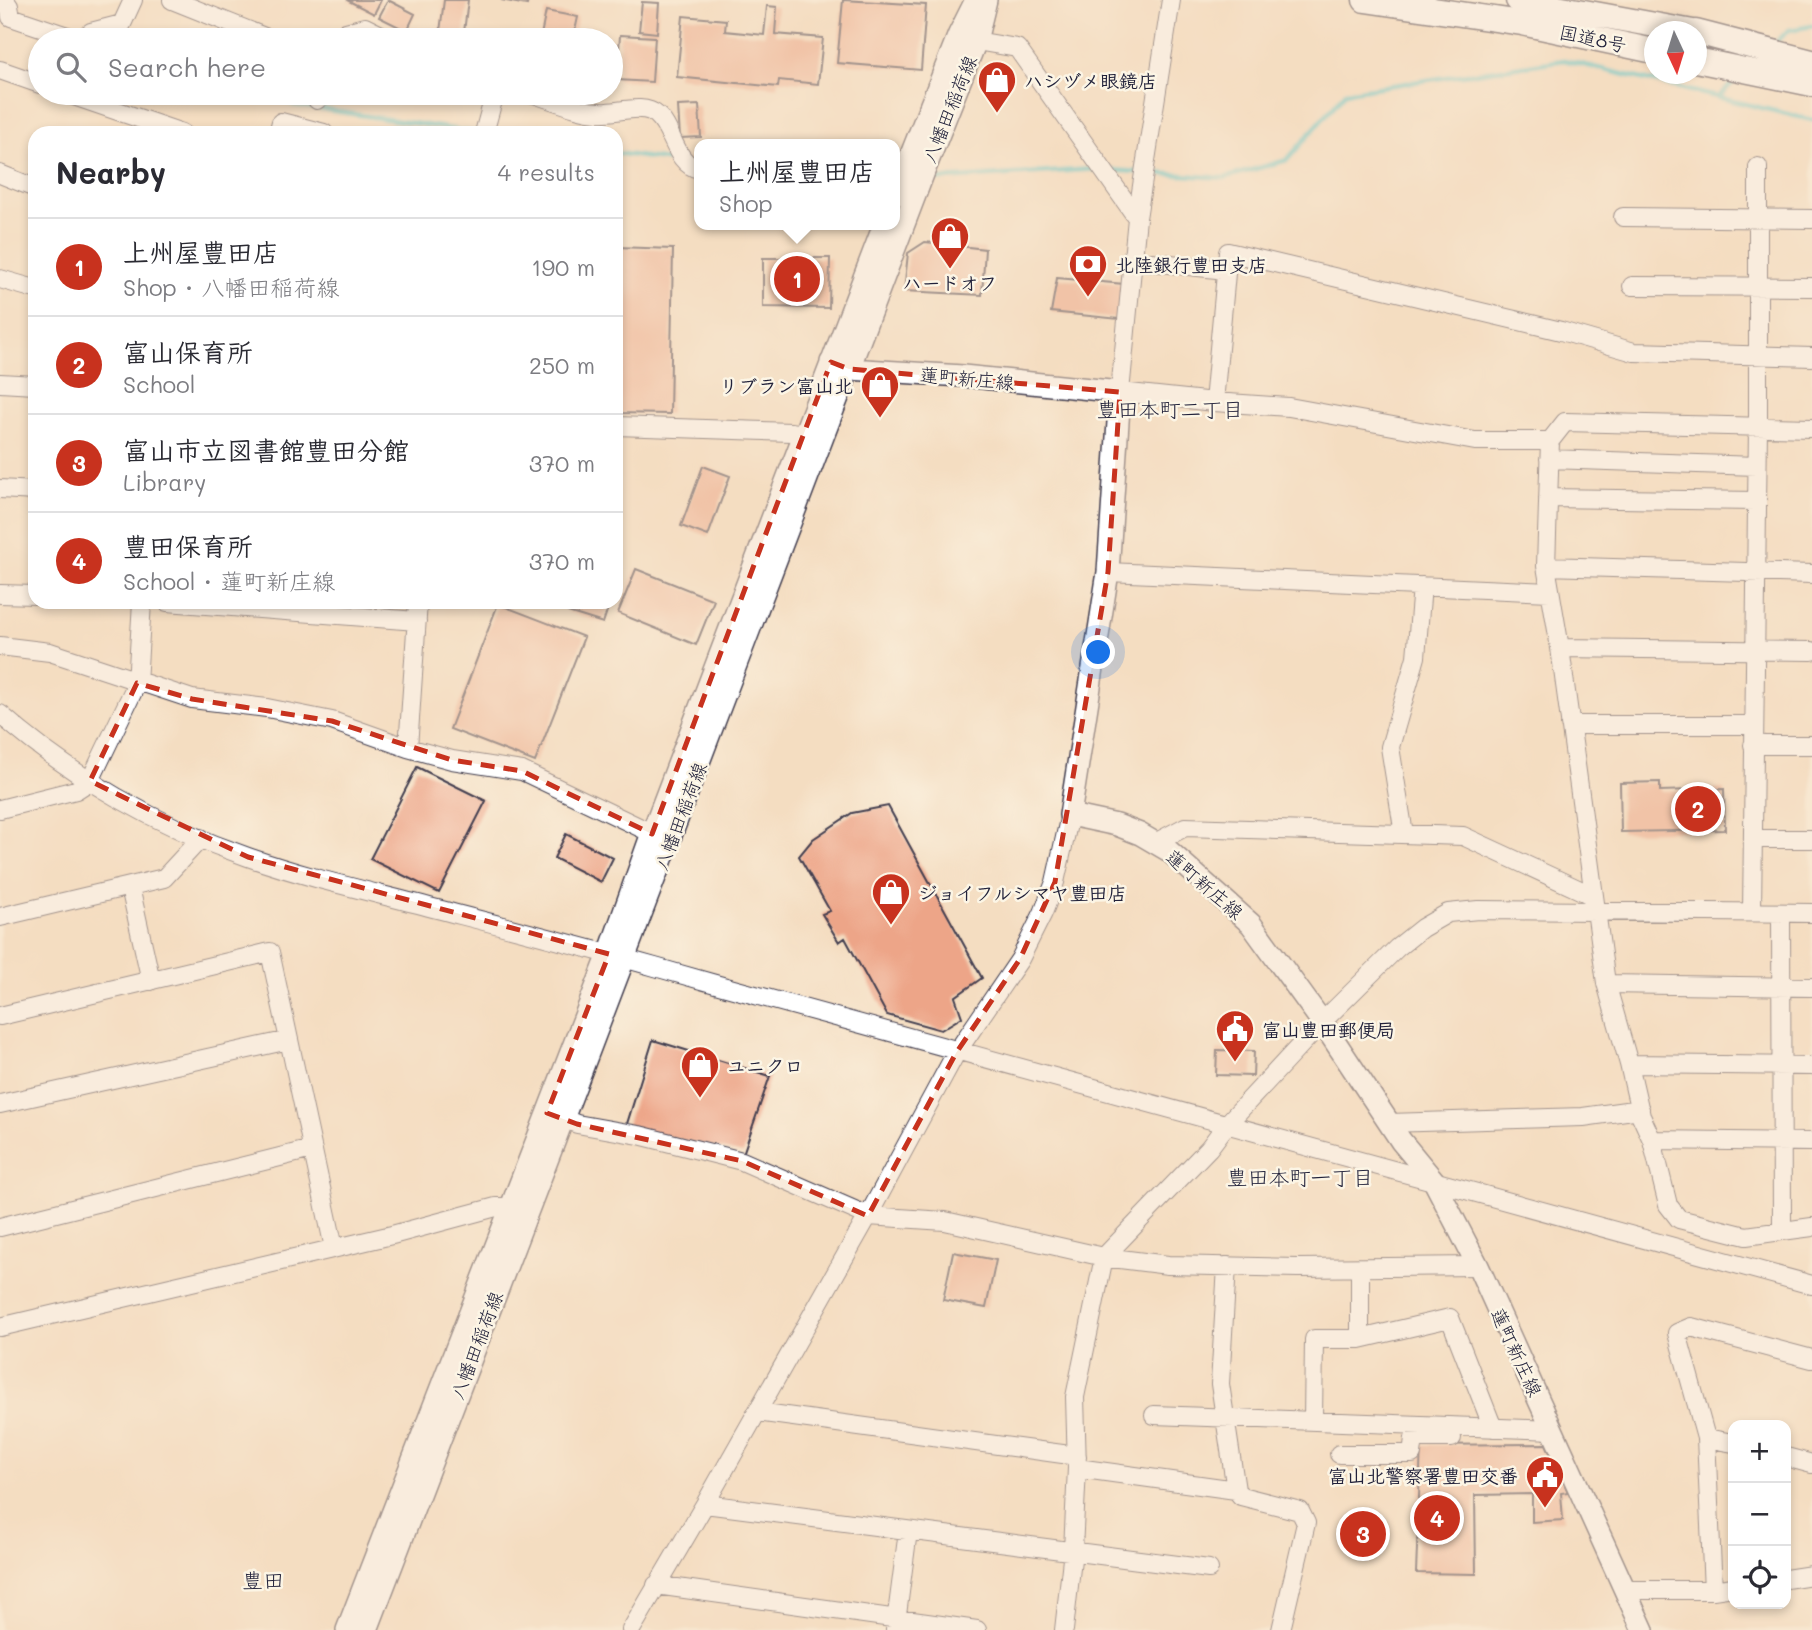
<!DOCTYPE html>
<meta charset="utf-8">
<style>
body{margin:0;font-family:Mali,"Klee One",sans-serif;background:#f7f7f7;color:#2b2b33}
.controls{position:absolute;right:21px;bottom:21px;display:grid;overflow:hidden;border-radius:14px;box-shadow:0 4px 10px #0003}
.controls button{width:63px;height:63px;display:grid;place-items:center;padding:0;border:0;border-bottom:2px solid #e1e1e2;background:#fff;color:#2b2b33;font:35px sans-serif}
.compass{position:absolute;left:1644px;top:21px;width:63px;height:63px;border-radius:50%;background:#fff;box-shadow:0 4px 10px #0003;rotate:176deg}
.you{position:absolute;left:1099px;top:653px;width:24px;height:24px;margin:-18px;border:5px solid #fff;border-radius:50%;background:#1a73e8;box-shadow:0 0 0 10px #1a73e833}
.badge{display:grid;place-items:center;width:46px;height:46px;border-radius:50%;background:#c8321e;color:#fff;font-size:23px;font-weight:700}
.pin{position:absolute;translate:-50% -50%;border:4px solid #fff;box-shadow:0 2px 7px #0006}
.popup{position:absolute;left:694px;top:139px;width:206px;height:91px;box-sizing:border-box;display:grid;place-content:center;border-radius:14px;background:#fff;filter:drop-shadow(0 2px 5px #0005);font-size:23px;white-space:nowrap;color:#7c7c81}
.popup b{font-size:26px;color:#2b2b33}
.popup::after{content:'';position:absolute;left:50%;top:100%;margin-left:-14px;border:14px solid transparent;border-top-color:#fff}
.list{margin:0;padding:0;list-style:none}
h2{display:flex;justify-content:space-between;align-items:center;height:91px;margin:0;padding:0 28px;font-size:30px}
h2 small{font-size:23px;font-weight:400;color:#7c7c81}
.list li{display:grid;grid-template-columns:46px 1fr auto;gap:21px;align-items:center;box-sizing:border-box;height:98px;padding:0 28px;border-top:2px solid #e1e1e2}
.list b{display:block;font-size:26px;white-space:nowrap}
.list p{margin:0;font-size:23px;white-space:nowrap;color:#7c7c81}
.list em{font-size:23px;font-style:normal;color:#7c7c81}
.icon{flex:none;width:38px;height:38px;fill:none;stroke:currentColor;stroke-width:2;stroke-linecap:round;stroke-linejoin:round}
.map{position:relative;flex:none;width:1812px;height:1630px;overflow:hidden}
.search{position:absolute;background:#fff;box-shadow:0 4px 10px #0003;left:28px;top:28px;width:595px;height:77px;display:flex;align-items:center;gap:18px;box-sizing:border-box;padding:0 24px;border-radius:38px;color:#7c7c81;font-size:26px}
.panel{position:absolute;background:#fff;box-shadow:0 4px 10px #0003;left:28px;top:126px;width:595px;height:483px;border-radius:21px}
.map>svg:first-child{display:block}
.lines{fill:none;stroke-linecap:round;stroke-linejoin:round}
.stream{stroke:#56c4ca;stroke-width:5}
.building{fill:#eda588}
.minor-casing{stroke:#423e4f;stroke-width:20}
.major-casing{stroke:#423e4f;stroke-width:24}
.highway-casing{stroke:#423e4f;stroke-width:27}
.minor{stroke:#fff;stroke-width:18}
.major{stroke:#fff;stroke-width:21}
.highway{stroke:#fff;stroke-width:24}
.marked{fill:none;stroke:#c8321e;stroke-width:5;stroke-dasharray:14 9;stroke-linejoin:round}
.labels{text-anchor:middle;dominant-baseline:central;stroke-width:5;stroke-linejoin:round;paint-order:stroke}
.street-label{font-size:19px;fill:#22223b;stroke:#fcf5e5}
.poi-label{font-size:19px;font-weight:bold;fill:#22223b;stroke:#fcf5e5;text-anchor:start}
.neighbourhood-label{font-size:21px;fill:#22223b;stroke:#fcf5e5}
</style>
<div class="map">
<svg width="1812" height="1630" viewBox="0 0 1812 1630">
<rect width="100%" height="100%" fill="#fcf5e5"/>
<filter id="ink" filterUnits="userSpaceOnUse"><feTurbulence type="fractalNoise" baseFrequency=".0143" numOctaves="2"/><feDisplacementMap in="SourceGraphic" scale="14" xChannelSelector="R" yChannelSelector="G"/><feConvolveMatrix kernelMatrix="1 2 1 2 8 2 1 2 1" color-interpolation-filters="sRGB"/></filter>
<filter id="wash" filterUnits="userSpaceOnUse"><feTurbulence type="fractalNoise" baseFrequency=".00686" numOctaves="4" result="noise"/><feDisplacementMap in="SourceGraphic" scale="28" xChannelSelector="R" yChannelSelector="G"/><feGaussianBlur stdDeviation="1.57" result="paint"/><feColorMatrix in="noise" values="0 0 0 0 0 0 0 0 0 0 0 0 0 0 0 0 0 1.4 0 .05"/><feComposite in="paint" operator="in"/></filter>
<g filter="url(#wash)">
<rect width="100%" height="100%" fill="#f4ddc1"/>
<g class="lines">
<path class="stream" d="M 1773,45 L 1789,30 L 1812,26
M 258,93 L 295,105 L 478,133
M 1718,97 L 1740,76
M 616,153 L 679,162
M 1110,170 L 1224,178 L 1287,160 L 1346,92 L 1564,60 L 1812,120
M 928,180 L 1096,169"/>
</g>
<g id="blocks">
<path class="building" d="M 347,0 L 381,0 L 374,14 Z
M 388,0 L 415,14 L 407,31 L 379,17 Z
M 444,0 L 468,0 L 463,40 L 439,40 Z
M 501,0 L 528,0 L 527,5 Z
M 843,0 L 926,5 L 921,70 L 837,63 Z
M 642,2 L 659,3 L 657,33 L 639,31 Z
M 767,6 L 777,7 L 775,34 L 823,38 L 818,84 L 779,80 L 778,87 L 677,77 L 683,16 L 726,20 L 725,31 L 764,35 Z
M 546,11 L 578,17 L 573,40 L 540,40 Z
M 620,35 L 655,37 L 652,82 L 617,80 Z
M 699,105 L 701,137 L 680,138 L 678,106 Z
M 925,242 L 985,249 L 982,295 L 904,291 L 908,253 Z
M 616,247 L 673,249 L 670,414 L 616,413 Z
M 763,258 L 830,258 L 829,308 L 763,307 Z
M 1057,278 L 1124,284 L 1119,319 L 1051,312 Z
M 703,466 L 730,476 L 708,536 L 681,526 Z
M 636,569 L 714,600 L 696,645 L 618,613 Z
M 571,602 L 610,602 L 603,623 L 568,612 Z
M 498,604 L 584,637 L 535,762 L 450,729 Z
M 417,767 L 486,801 L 439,893 L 370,859 Z
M 1660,782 L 1660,791 L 1724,789 L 1725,830 L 1621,832 L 1620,783 Z
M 888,806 L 982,978 L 955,997 L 962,1017 L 941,1030 L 887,1015 L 845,938 L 839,942 L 822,914 L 830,911 L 799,856 L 813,839 L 852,813 Z
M 566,834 L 613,858 L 601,882 L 554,858 Z
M 653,1040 L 770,1076 L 743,1154 L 626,1127 Z
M 1217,1050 L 1254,1051 L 1253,1076 L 1216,1075 Z
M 953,1252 L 996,1260 L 986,1308 L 943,1300 Z
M 1546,1444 L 1568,1492 L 1561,1493 L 1563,1520 L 1532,1522 L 1532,1494 L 1475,1495 L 1476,1574 L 1416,1573 L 1421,1445 Z"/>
</g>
</g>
<g filter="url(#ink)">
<use href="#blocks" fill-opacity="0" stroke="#423e4f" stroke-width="2"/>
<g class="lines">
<g class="minor-casing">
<path id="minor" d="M 4,0 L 9,6 L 11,17 L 79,40 L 91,32 L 122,24 L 133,0
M 172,0 L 272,40
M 1171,0 L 1137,218 L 1120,392 L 1214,402 L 1289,407 L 1475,441 L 1550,441
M 342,40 L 346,32 L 365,27 L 391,40
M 976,41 L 1017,48 L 1137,218
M 0,70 L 40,84
M 65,93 L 182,133
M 530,93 C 551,99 578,111 598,112 C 615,114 643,102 657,115 C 673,128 675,165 699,169
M 317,100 L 320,93
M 278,133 L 281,122 L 324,133
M 484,133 L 495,93
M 0,174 L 35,188
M 1623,217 L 1812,219
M 1133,260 L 1226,270
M 0,279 L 35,289
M 1632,286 L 1812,287
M 0,383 L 35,385
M 1214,402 L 1228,252 L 1561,331 L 1634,352 L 1812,357
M 616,426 L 791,432 L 815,436
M 1812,428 L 1565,422 L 1550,441 L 1546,566 L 1560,648 L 1606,983 L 1629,1064 L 1641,1116 L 1652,1140 L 1668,1205 L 1679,1219 L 1746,1236 L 1812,1227
M 1549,459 L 1757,466
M 0,489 L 35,491
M 1548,498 L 1756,501
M 1546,566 L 1812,574
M 1108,572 L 1550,592
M 0,594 L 35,595
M 167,602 L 417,621
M 0,646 L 50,652 L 192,699 L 267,708 L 332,721 L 408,748 L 452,760 L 522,771 L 664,839
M 1560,648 L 1812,651
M 0,714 C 70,776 158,826 248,857 C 302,876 359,889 414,903 C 495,924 575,944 655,967 C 1040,1076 1427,1178 1812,1285
M 1570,725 L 1753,725
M 1753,745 L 1812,745
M 408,748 L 418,602
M 0,809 L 76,790 L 90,781 L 137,683 L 142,602
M 1404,834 L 1390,747 L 1416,657 L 1422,586
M 1753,839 L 1812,839
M 1155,843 L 1185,827 L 1463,836 L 1593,896
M 130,887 L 151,981
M 1752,912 L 1758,427 L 1758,167
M 1781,913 L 1782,1231
M 0,917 L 164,878 L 201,838
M 1606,984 L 1812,987
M 0,1016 L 270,952 L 334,1248
M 1629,1064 L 1812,1066
M 0,1104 L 289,1040
M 552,1114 L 577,1124 L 639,1135 L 742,1161 L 868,1216 L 945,1221 L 1104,1257 L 1168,1265 L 1298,1268 L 1478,1266
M 1389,1123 L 1583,1117 L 1640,1109
M 1652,1140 L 1812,1142
M 0,1227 L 312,1149
M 1227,1266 L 1220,1384 L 1236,1490 L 1241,1496 L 1300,1511 L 1306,1523 L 1281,1630
M 1360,1268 L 1360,1339
M 0,1327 L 392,1235 L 496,1207 L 522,1207
M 757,1412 L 1077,1456
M 1154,1415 L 1553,1430
M 1313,1421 L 1314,1339 L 1360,1339 L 1450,1318 L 1493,1428
M 1706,1438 L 1713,1590
M 1733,1443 L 1706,1438 L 1677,1333 L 1691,1327 L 1812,1359
M 1339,1454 L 1412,1454 L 1414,1438 L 1452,1438
M 1786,1457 L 1812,1464
M 1077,1468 L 1236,1490
M 705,1504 L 1209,1569
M 1786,1579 L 1812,1575
M 656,1585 L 977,1630
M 1624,1590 L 1713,1590 L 1733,1587
M 631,1630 L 705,1504 L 868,1216 L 956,1053 L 1020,959 L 1043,913 L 1055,882 L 1070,815
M 895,1630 L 908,1531
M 1064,1630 L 1073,1550 L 1077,1468 L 1075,1397 L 1104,1257 L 1209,1148 L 1227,1124 L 1322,1022 L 1397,948 L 1422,928 L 1448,913 L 1478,910 L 1812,913"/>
</g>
<g class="major-casing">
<path id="major" d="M 895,195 L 959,34 L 976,0
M 831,362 L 849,369 L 963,376 L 1120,392 L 1108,572 L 1070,815 L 1117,825 L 1140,834 L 1169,851 L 1251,924 L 1322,1022 L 1401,1141 L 1434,1181 L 1478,1266 L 1643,1630
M 347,1630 L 609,954 L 652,833 L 884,225
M 367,1630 C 553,1143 742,657 925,169 L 976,41 L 986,0"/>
</g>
<g class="highway-casing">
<path id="highway" d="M 1365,0 L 1522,23 L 1654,51
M 1518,0 L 1693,32
M 1696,32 L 1812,62
M 1696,60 L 1812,84"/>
</g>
<use href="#minor" class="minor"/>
<use href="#major" class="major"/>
<use href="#highway" class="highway"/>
</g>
</g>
<path d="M0 0H1812V1630H0ZM 831,362 L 849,369 L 1120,392 L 1108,572 L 1055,882 L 1020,959 L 956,1053 L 868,1216 L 742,1161 L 577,1124 L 547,1113 L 609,954 L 248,857 L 90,781 L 137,683 L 192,699 L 332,721 L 452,760 L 522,771 L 652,834 Z" fill="#f4ddc1" fill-opacity=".55" fill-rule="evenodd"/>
<path class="marked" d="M 831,362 L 849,369 L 1120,392 L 1108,572 L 1055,882 L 1020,959 L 956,1053 L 868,1216 L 742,1161 L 577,1124 L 547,1113 L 609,954 L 248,857 L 90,781 L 137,683 L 192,699 L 332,721 L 452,760 L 522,771 L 652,834 Z"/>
<defs>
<g id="shop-pin" transform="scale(2.0125)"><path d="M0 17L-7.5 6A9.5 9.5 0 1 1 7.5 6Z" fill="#c8321e" stroke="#fcf5e5"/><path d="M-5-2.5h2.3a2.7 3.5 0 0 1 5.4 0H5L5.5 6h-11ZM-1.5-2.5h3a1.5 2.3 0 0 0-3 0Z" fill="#fff"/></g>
<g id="bank-pin" transform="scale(2.0125)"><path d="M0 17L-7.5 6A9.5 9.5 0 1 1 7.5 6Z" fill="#c8321e" stroke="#fcf5e5"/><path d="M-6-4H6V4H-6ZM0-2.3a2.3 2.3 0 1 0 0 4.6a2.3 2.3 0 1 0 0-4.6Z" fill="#fff"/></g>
<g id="civic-pin" transform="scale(2.0125)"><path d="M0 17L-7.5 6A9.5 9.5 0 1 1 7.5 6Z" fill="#c8321e" stroke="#fcf5e5"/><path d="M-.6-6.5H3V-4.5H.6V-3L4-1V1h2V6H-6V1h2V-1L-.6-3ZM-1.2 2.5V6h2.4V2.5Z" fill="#fff"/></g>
</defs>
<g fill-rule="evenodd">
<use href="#shop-pin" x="997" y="80"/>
<use href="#shop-pin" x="950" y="236"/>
<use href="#bank-pin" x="1088" y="264"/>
<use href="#shop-pin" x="880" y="385"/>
<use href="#shop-pin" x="891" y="892"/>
<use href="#civic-pin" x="1235" y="1029"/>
<use href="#shop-pin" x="700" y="1065"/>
<use href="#civic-pin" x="1545" y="1475"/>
</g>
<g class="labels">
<g class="street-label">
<text transform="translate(1593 38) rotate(12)">国道8号</text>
<text transform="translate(949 109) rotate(-68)">八幡田稲荷線</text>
<text transform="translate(967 378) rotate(5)">蓮町新庄線</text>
<text transform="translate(680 816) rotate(-69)">八幡田稲荷線</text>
<text transform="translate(1205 884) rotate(41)">蓮町新庄線</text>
<text transform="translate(476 1345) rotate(-69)">八幡田稲荷線</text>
<text transform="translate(1517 1352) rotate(65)">蓮町新庄線</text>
</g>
<g class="poi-label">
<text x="1024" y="80">ハシヅメ眼鏡店</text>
<text x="1115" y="264">北陸銀行豊田支店</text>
<text x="950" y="282" text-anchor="middle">ハードオフ</text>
<text x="853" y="385" text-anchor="end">リブラン富山北</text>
<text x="918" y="892">ジョイフルシマヤ豊田店</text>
<text x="1262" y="1029">富山豊田郵便局</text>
<text x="727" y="1065">ユニクロ</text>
<text x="1518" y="1475" text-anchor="end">富山北警察署豊田交番</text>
</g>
<g class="neighbourhood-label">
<text x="1170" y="408">豊田本町二丁目</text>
<text x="1300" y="1176">豊田本町一丁目</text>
<text x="263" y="1579">豊田</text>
</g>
</g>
</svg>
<div class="controls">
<button>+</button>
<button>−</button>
<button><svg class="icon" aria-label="locate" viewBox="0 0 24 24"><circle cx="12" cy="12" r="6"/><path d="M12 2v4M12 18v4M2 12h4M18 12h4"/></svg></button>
</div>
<svg class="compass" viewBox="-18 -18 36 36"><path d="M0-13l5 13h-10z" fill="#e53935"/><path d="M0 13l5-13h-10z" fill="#7c7c81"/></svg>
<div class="you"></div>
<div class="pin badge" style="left:797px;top:279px">1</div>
<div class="popup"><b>上州屋豊田店</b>Shop</div>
<div class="pin badge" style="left:1698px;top:809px">2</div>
<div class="pin badge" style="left:1363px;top:1534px">3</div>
<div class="pin badge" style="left:1437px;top:1518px">4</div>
<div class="search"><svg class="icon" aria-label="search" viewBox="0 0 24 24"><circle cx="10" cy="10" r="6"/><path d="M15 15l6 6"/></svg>Search here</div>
<section class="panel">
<h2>Nearby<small>4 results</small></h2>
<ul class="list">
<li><span class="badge">1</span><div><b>上州屋豊田店</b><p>Shop · 八幡田稲荷線</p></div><em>190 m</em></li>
<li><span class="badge">2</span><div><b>富山保育所</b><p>School</p></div><em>250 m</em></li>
<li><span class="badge">3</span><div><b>富山市立図書館豊田分館</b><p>Library</p></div><em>370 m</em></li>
<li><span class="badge">4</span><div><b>豊田保育所</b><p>School · 蓮町新庄線</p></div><em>370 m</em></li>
</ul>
</section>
</div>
